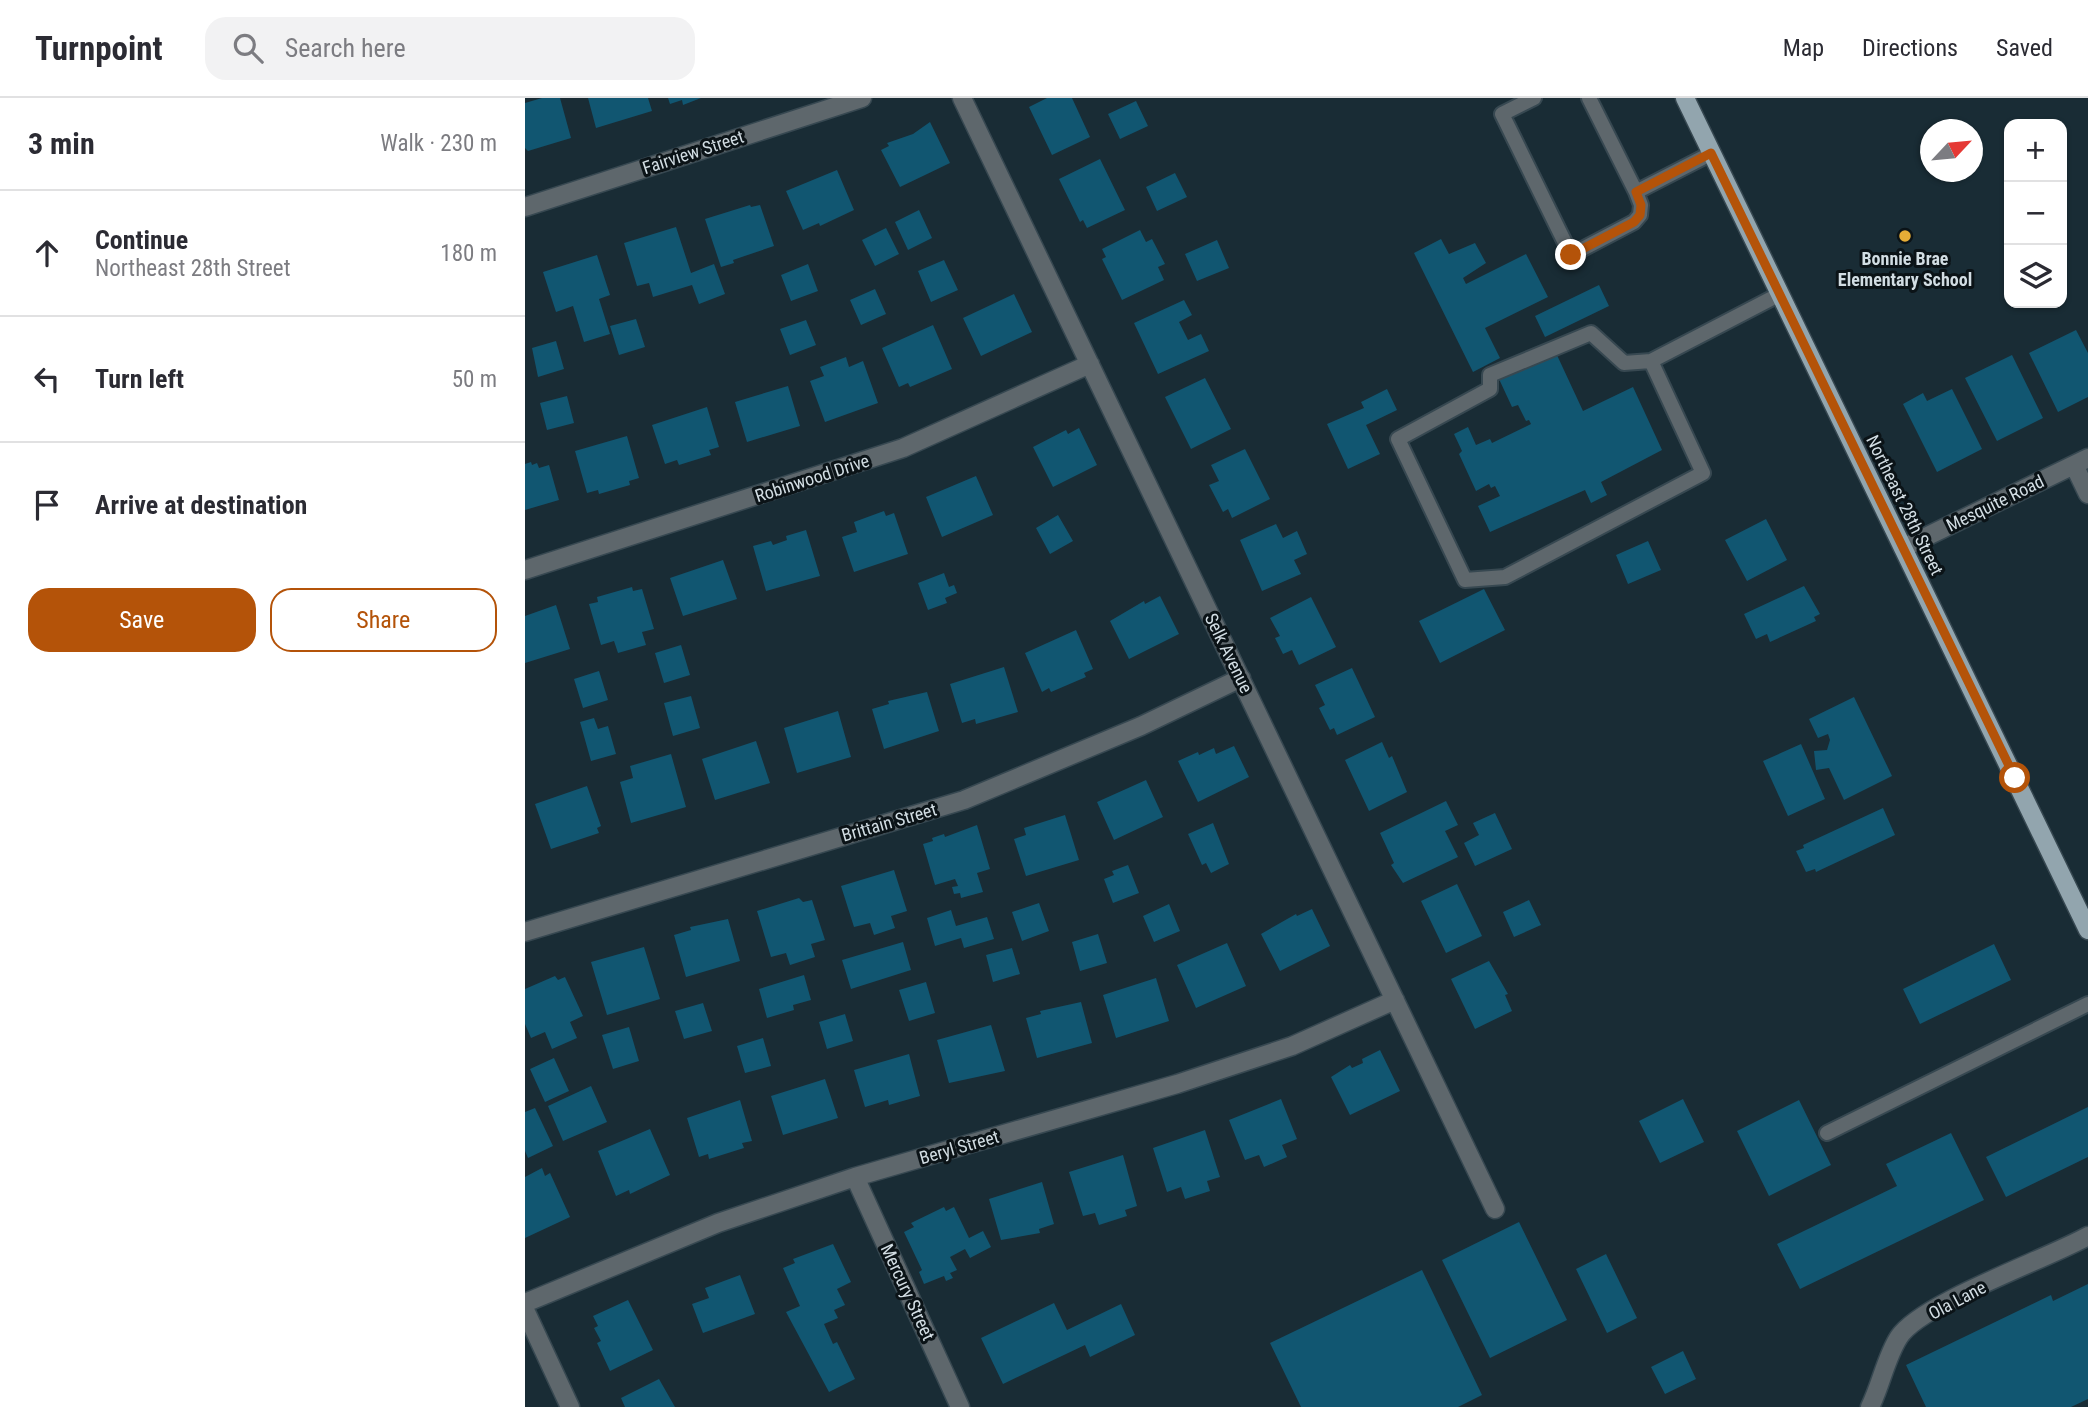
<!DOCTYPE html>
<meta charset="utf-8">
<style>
body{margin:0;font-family:"Roboto Condensed",sans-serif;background:#f2f2f3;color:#2b2b33}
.controls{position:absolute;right:21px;top:21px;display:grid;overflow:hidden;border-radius:14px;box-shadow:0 2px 5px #0004}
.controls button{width:63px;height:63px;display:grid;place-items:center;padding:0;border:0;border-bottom:2px solid #e1e1e2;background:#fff;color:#2b2b33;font:35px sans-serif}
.compass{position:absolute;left:1395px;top:21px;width:63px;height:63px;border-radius:50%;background:#fff;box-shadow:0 2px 5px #0004;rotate:64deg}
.stop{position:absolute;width:21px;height:21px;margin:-16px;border:5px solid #b45309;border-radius:50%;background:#fff}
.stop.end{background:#b45309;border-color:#fff;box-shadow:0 2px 7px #0008}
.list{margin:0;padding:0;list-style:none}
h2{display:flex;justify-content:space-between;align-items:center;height:91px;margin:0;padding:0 28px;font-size:30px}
h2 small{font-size:23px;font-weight:400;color:#7c7c81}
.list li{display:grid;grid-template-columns:46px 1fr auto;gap:21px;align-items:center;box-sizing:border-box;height:126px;padding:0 28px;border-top:2px solid #e1e1e2}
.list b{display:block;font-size:26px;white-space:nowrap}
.list p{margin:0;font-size:23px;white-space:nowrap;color:#7c7c81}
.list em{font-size:23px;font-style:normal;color:#7c7c81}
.actions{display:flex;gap:14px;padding:21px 28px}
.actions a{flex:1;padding:16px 0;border:2px solid #b45309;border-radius:21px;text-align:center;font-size:24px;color:#b45309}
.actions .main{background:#b45309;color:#fff}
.icon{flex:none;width:38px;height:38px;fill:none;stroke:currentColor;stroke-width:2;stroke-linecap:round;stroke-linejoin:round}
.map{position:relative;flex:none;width:1563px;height:1309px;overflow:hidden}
header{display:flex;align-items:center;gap:42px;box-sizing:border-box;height:98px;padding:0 35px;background:#fff;border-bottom:2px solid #e1e1e2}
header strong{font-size:33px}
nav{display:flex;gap:38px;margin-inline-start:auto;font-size:24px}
.search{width:490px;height:63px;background:#f2f2f3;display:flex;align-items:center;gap:18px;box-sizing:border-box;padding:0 24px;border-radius:21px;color:#7c7c81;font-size:26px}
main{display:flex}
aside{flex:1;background:#fff}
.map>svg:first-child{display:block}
.building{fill:#115671}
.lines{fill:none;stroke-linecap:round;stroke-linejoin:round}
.service-casing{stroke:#374851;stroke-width:18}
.minor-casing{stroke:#374851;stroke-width:21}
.primary-casing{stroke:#374851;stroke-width:21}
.service{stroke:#5e676c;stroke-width:14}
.minor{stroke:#5e676c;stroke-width:18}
.primary{stroke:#92a5ae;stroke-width:18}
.route{stroke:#b45309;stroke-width:9}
.poi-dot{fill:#e6ad36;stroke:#0b1317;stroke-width:2.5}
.labels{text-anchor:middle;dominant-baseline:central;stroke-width:6;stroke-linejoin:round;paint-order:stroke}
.street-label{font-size:18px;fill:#d2dde3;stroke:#0b1317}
.poi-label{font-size:18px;font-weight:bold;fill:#d2dde3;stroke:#0b1317}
</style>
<header>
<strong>Turnpoint</strong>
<div class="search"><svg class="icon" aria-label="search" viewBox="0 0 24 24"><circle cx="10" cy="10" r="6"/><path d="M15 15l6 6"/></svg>Search here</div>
<nav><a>Map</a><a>Directions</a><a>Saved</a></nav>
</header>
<main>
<aside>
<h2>3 min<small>Walk · 230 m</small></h2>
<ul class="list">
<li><svg class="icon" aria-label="ahead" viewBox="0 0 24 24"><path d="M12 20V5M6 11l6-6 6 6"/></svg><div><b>Continue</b><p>Northeast 28th Street</p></div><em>180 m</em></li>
<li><svg class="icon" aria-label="left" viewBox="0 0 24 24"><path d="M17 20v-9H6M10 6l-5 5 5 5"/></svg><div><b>Turn left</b></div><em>50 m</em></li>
<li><svg class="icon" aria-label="arrive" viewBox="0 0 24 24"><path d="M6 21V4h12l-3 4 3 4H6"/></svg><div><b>Arrive at destination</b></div></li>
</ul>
<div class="actions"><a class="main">Save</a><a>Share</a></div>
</aside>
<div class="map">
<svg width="1563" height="1309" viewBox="0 0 1563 1309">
<rect width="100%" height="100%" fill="#192c35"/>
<path class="building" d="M 17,0 L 35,0 L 46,40 L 3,53 L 0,50 L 0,5 Z
M 63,0 L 123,0 L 127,13 L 71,30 Z
M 143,0 L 176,0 L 158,7 L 157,2 L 145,6 Z
M 522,0 L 547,0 L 565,39 L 527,57 L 504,9 Z
M 611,3 L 623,28 L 595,41 L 583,16 Z
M 405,24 L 425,65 L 375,89 L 356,52 L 364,48 L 362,45 L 388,36 Z
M 575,61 L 600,112 L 562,130 L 558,122 L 555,124 L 534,81 Z
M 312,72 L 329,112 L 295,128 L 294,125 L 278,132 L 261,93 Z
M 650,75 L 662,99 L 632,113 L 621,89 Z
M 225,107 L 226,109 L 235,107 L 249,148 L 208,162 L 209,165 L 196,169 L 180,121 Z
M 394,112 L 407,140 L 383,152 L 370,124 Z
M 151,129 L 166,175 L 189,166 L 200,196 L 174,206 L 167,187 L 128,199 L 124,185 L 112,188 L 99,145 Z
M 361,130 L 374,156 L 350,168 L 337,142 Z
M 615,132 L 621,144 L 627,141 L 640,166 L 633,169 L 639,182 L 597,202 L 577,161 L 581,159 L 577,151 Z
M 916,141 L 924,156 L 950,145 L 961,165 L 938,180 L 941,186 L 1001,156 L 1023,199 L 960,230 L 975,260 L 948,274 L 889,155 Z
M 692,142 L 704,170 L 672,183 L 660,156 Z
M 72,157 L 85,197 L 74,201 L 85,236 L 59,244 L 48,208 L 31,214 L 18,174 Z
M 419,162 L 433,192 L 406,204 L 393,173 Z
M 283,166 L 293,193 L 266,203 L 256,177 Z
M 1074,187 L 1084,208 L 1020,239 L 1010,218 Z
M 350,191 L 361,216 L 336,227 L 325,202 Z
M 489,196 L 507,234 L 456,258 L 438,220 Z
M 659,202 L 667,217 L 654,224 L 663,242 L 676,236 L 684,253 L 633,276 L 609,225 Z
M 111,221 L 120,249 L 94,257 L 85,228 Z
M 281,222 L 291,247 L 265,257 L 255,231 Z
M 408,227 L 427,271 L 385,289 L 383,285 L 374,289 L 357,250 Z
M 1551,232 L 1563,255 L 1563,299 L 1533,314 L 1504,255 Z
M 31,243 L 39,271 L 13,279 L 7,250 Z
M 1031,255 L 1058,313 L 1108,289 L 1137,352 L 1076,384 L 1082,397 L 1066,405 L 1060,392 L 965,434 L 953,408 L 975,398 L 970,388 L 966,390 L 964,386 L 951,393 L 934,356 L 937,353 L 929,336 L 943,329 L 951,347 L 965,341 L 967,345 L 1006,326 L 1004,322 L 1001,323 L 993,307 L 987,309 L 974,281 Z
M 1487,257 L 1518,320 L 1472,343 L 1440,280 Z
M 321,259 L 324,269 L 338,263 L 353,305 L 300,324 L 285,283 L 299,278 L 295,269 Z
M 680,280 L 706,331 L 666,351 L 640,299 Z
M 263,288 L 275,328 L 222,344 L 210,304 Z
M 862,291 L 872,312 L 841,327 L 855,356 L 823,371 L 802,326 L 839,310 L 836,304 Z
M 1427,291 L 1457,351 L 1412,374 L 1378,306 L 1398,295 L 1402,303 Z
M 42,298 L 49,325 L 22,332 L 15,305 Z
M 182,309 L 194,349 L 184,352 L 186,357 L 154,367 L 152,362 L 140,366 L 127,327 Z
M 554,330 L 572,367 L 528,389 L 508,349 L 541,332 L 543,336 Z
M 102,338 L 114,380 L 104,383 L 105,387 L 74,396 L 73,392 L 62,395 L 50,353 Z
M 720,351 L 745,401 L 707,420 L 703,411 L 698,414 L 684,387 L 694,383 L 686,367 Z
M 6,364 L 7,367 L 12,365 L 14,370 L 24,367 L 34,402 L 0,412 L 0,366 Z
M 451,378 L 468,417 L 417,439 L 401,399 Z
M 359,413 L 361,418 L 369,415 L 383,456 L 329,474 L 317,439 L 332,434 L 329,424 Z
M 533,417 L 548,443 L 525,456 L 511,430 Z
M 1241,421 L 1262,462 L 1222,483 L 1200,442 Z
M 751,426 L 758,440 L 772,433 L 782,456 L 769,462 L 776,476 L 737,493 L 715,442 Z
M 281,432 L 295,478 L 241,493 L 228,448 L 246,443 L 248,447 L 262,442 L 261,438 Z
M 1123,443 L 1136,472 L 1103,486 L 1091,457 Z
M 198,462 L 212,501 L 158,518 L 145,480 Z
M 419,475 L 424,489 L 429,487 L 432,495 L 420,500 L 422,505 L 403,512 L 393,485 Z
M 1279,488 L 1295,516 L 1289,519 L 1291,523 L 1245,544 L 1242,536 L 1231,541 L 1219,516 Z
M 107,489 L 108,493 L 117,491 L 129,531 L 117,534 L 121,547 L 93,555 L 89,543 L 76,547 L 64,506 L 73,504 L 72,499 Z
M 959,491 L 980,532 L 915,565 L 894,523 Z
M 635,498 L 654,536 L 604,561 L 585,523 L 619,503 L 620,506 Z
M 786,499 L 811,549 L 774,567 L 767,552 L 758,556 L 750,540 L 755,538 L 745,520 Z
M 31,507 L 45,551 L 0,565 L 0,518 Z
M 551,532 L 568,571 L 559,575 L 561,579 L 526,594 L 524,590 L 517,594 L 500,555 Z
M 156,547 L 165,577 L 139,585 L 130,555 Z
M 479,569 L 493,614 L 451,626 L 450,621 L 437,625 L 425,586 Z
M 827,570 L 850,619 L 812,637 L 809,630 L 805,632 L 794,610 L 800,607 L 790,587 Z
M 74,573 L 83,602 L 58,610 L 49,581 Z
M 402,594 L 414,633 L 359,651 L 347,611 L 364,606 L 363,603 Z
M 166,598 L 175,630 L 148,638 L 139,605 Z
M 1329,599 L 1367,678 L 1319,702 L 1304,670 L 1291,672 L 1289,653 L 1302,652 L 1305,642 L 1303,636 L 1293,640 L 1284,621 Z
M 313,613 L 326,659 L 272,675 L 259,630 Z
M 69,620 L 73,631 L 83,628 L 91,656 L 66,663 L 55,624 Z
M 231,643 L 245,685 L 190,702 L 177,661 Z
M 857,644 L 864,660 L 867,658 L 882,694 L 844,713 L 820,662 Z
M 1276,646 L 1300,701 L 1263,718 L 1238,663 Z
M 709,648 L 724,679 L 673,704 L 653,663 L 673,654 L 674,657 L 689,650 L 691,656 Z
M 146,656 L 161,709 L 106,725 L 95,684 L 108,680 L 105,668 Z
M 621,682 L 638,719 L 589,742 L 572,704 Z
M 62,688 L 76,728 L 72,730 L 74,735 L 26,751 L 10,706 Z
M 921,703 L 933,727 L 920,733 L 933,759 L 878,785 L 866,767 L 869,765 L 855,735 Z
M 1358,710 L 1370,737 L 1291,774 L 1290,771 L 1281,774 L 1271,753 L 1279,750 L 1278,747 Z
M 970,715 L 987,751 L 950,768 L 939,745 L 954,737 L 948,725 Z
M 540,717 L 554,762 L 501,778 L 489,741 L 501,737 L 499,730 Z
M 688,725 L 704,766 L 686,775 L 681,765 L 677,767 L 663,736 Z
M 452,727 L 465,771 L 452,775 L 458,794 L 436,800 L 435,795 L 429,796 L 427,789 L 433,788 L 430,781 L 410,787 L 398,746 L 408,743 L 407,740 L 419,736 L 420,739 Z
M 603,767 L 614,795 L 588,805 L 579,781 L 589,777 L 587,773 Z
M 369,772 L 382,813 L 366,818 L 370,830 L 349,837 L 345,825 L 329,829 L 316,788 Z
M 932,786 L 957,838 L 921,855 L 896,803 Z
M 274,800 L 278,804 L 287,802 L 300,842 L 286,846 L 290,859 L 265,867 L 261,855 L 246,859 L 232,813 Z
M 1004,802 L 1016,827 L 989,839 L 978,814 Z
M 514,805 L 524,833 L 497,843 L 487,814 Z
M 644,806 L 655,833 L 629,844 L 618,818 Z
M 787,811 L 805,848 L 755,873 L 736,836 L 771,816 L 772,818 Z
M 426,812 L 431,828 L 462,819 L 469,841 L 439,850 L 436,840 L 410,848 L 402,820 Z
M 203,821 L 215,863 L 161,879 L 149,837 L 166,832 L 165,829 Z
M 573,836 L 582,865 L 555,873 L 547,844 Z
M 378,844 L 386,872 L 326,891 L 317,862 Z
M 702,845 L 721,888 L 671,910 L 652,867 Z
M 1469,846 L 1486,882 L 1395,926 L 1378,891 Z
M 119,849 L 135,901 L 82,917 L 66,864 Z
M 487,850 L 495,876 L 468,884 L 461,857 Z
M 964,863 L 983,896 L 980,897 L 987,913 L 950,931 L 926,881 Z
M 279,877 L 286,902 L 268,907 L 269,912 L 242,920 L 234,891 Z
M 30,878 L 33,882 L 40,879 L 58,918 L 45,924 L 52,940 L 27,951 L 20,934 L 6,940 L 0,926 L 0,891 Z
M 631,880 L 644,923 L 591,940 L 578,897 Z
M 401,884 L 410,915 L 384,923 L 374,892 Z
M 556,904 L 567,945 L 512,960 L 501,920 L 516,916 L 515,913 Z
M 178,905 L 187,933 L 159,941 L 150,913 Z
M 320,916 L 328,943 L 302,951 L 294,924 Z
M 466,927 L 480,973 L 424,985 L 412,942 Z
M 104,929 L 114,963 L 88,971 L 77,937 Z
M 238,940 L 246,968 L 220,975 L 212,948 Z
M 855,952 L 875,993 L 825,1017 L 806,979 L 825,967 L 827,970 L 838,965 L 837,961 Z
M 384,956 L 395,998 L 364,1007 L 363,1002 L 340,1009 L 329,972 Z
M 29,960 L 44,993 L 20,1004 L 5,971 Z
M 300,981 L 313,1020 L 258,1037 L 246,998 Z
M 66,988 L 82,1024 L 38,1043 L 23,1008 Z
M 756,1001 L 772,1041 L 757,1047 L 762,1059 L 739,1069 L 734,1057 L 720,1062 L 704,1022 Z
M 1158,1001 L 1179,1044 L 1135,1065 L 1114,1023 Z
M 215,1002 L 227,1043 L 217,1045 L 219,1050 L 184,1061 L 183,1056 L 174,1059 L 162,1020 Z
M 1274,1002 L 1306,1067 L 1244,1098 L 1212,1033 Z
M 1563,1009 L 1563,1059 L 1481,1099 L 1461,1059 Z
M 10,1010 L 28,1048 L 3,1060 L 0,1053 L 0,1014 Z
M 125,1031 L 145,1077 L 105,1096 L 104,1092 L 91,1098 L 73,1053 Z
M 680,1032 L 695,1079 L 682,1083 L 685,1093 L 660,1101 L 656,1089 L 642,1094 L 628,1050 Z
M 1426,1035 L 1459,1102 L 1275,1191 L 1252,1146 L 1372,1088 L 1361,1066 Z
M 598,1057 L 612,1108 L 600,1112 L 602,1118 L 574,1127 L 570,1115 L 558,1118 L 544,1074 Z
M 17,1070 L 20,1078 L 25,1075 L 45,1119 L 0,1140 L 0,1079 Z
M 517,1084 L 529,1126 L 514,1131 L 515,1135 L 476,1142 L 464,1101 Z
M 419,1109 L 421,1113 L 429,1109 L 444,1140 L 458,1133 L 466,1149 L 445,1160 L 440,1151 L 425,1159 L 432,1172 L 425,1175 L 428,1180 L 421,1183 L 419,1178 L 399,1186 L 394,1174 L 397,1172 L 379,1134 L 389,1129 L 386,1125 Z
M 994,1124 L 1042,1222 L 965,1260 L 917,1162 Z
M 308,1146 L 326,1184 L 312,1191 L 320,1207 L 309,1212 L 313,1220 L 299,1226 L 308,1246 L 312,1244 L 330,1281 L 304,1294 L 261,1214 L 275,1208 L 258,1170 L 270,1165 L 268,1161 Z
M 1081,1156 L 1112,1220 L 1082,1235 L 1051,1171 Z
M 897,1172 L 957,1297 L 933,1309 L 776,1309 L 745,1245 Z
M 215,1177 L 230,1216 L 178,1235 L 167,1206 L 184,1200 L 180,1190 Z
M 1563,1186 L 1563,1301 L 1546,1309 L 1401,1309 L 1381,1267 L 1526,1197 L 1528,1203 Z
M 103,1202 L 128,1252 L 85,1273 L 72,1245 L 76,1243 L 69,1230 L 73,1228 L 68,1218 Z
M 529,1205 L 542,1232 L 596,1206 L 610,1237 L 565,1259 L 560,1247 L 478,1286 L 456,1240 Z
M 1158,1253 L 1171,1281 L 1140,1296 L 1126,1269 Z
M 134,1281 L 150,1309 L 100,1309 L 96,1300 Z"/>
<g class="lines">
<g class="service-casing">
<path id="service" d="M 1009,0 L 977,16 L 1046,157 L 1109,124 L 1115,117 L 1116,107 L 1111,94 L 1187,55
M 1064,0 L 1111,94
M 1126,263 L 1099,265 L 1066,235 L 965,277 L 965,291 L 873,341 L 940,482 L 980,479 L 1178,375 L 1126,263 L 1255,196
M 1302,1035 L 1563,906"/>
</g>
<g class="minor-casing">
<path id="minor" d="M 437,0 L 970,1111
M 0,109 L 337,0
M 1549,367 L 1563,396
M 1378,450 L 1563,360
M 0,472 L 378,350 L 565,266
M 0,834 L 439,702 L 616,628 L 716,580
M 330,1079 L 435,1309
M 0,1205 L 193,1125 L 330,1079 L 652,986 L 767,948 L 870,902
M 0,1212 L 45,1309
M 1345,1309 C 1356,1287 1361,1259 1374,1239 C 1396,1205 1522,1161 1563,1138"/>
</g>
<g class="primary-casing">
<path id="primary" d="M 1160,0 L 1563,832"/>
</g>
<use href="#service" class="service"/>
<use href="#minor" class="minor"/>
<use href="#primary" class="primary"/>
</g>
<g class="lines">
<path class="route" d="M 1046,157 L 1109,124 L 1115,117 L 1116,107 L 1111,94 L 1186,55 L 1490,680"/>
</g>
<circle class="poi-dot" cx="1380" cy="138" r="7"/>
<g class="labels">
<g class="street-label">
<text transform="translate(168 54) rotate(-18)">Fairview Street</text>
<text transform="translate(287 380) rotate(-18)">Robinwood Drive</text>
<text transform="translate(1470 405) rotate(-26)">Mesquite Road</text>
<text transform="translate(1380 407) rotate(64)">Northeast 28th Street</text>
<text transform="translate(704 555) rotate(64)">Selk Avenue</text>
<text transform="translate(364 724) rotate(-16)">Brittain Street</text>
<text transform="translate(434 1049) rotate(-16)">Beryl Street</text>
<text transform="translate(383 1194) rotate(65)">Mercury Street</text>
<text transform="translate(1432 1202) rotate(-28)">Ola Lane</text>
</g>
<g class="poi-label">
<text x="1380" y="160">Bonnie Brae<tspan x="1380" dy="21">Elementary School</tspan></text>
</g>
</g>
</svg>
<div class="controls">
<button>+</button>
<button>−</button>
<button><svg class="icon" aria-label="layers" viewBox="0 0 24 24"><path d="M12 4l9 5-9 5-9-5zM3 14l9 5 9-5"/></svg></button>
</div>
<svg class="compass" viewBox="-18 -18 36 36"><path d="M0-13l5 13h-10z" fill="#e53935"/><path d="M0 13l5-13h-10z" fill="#7c7c81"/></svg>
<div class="stop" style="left:1490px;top:680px"></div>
<div class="stop end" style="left:1046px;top:157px"></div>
</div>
</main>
